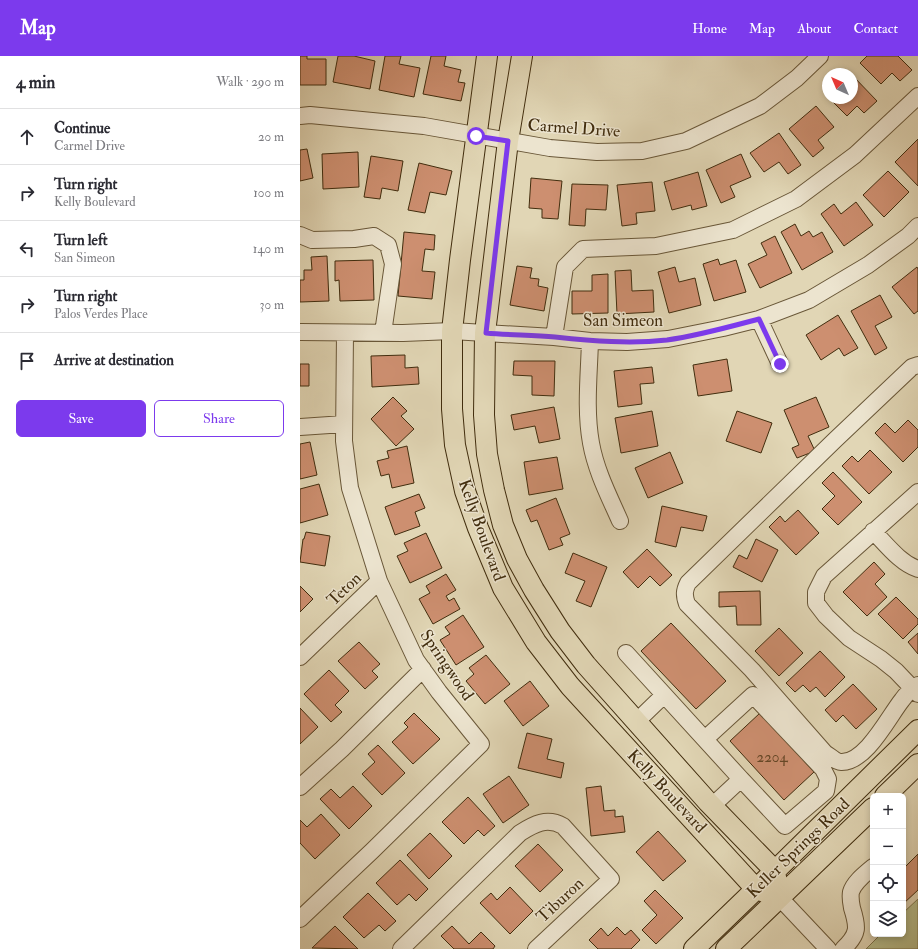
<!DOCTYPE html>
<meta charset="utf-8">
<style>
body{margin:0;font-family:"IM FELL Double Pica",serif;background:#f7f7f7;color:#2b2b33}
.controls{position:absolute;right:12px;bottom:12px;display:grid;overflow:hidden;border-radius:6px;box-shadow:0 2px 6px #0003}
.controls button{width:36px;height:36px;display:grid;place-items:center;padding:0;border:0;border-bottom:1px solid #e1e1e2;background:#fff;color:#2b2b33;font:20px sans-serif}
.compass{position:absolute;left:522px;top:12px;width:36px;height:36px;border-radius:50%;background:#fff;box-shadow:0 2px 6px #0003;rotate:316deg}
.stop{position:absolute;width:12px;height:12px;margin:-9px;border:3px solid #7c3aed;border-radius:50%;background:#fff}
.stop.end{background:#7c3aed;border-color:#fff;box-shadow:0 1px 4px #0008}
.list{margin:0;padding:0;list-style:none}
h2{display:flex;justify-content:space-between;align-items:center;height:52px;margin:0;padding:0 16px;font-size:17px}
h2 small{font-size:13px;font-weight:400;color:#7c7c81}
.list li{display:grid;grid-template-columns:26px 1fr auto;gap:12px;align-items:center;box-sizing:border-box;height:56px;padding:0 16px;border-top:1px solid #e1e1e2}
.list b{display:block;font-size:15px;white-space:nowrap}
.list p{margin:0;font-size:13px;white-space:nowrap;color:#7c7c81}
.list em{font-size:13px;font-style:normal;color:#7c7c81}
.actions{display:flex;gap:8px;padding:12px 16px}
.actions a{flex:1;padding:9px 0;border:1px solid #7c3aed;border-radius:6px;text-align:center;font-size:14px;color:#7c3aed}
.actions .main{background:#7c3aed;color:#fff}
.icon{flex:none;width:22px;height:22px;fill:none;stroke:currentColor;stroke-width:2;stroke-linecap:round;stroke-linejoin:round}
.map{position:relative;flex:none;width:618px;height:893px;overflow:hidden}
header{display:flex;align-items:center;gap:24px;box-sizing:border-box;height:56px;padding:0 20px;background:#7c3aed;color:#fff}
header strong{font-size:19px}
nav{display:flex;gap:22px;margin-inline-start:auto;font-size:14px}
main{display:flex}
aside{flex:1;background:#fff}
.map>svg:first-child{display:block}
.green{fill:#b6bd8b;stroke:#7c754c}
.building{fill:#cd8f70;stroke:#412d0e}
.lines{fill:none;stroke-linecap:round;stroke-linejoin:round}
.minor-casing{stroke:#695738;stroke-width:18}
.major-casing{stroke:#412d0e;stroke-width:22}
.minor{stroke:#ece4cf;stroke-width:16}
.major{stroke:#e1d6b5;stroke-width:20}
.route{stroke:#7c3aed;stroke-width:5}
.labels{text-anchor:middle;dominant-baseline:central;stroke-width:3;stroke-linejoin:round;paint-order:stroke}
.number-label{font-size:15px;fill:#644626}
.street-label{font-size:17px;fill:#412d0e;stroke:#ece4cf}
</style>
<header>
<strong>Map</strong>
<nav><a>Home</a><a>Map</a><a>About</a><a>Contact</a></nav>
</header>
<main>
<aside>
<h2>4 min<small>Walk · 290 m</small></h2>
<ul class="list">
<li><svg class="icon" aria-label="ahead" viewBox="0 0 24 24"><path d="M12 20V5M6 11l6-6 6 6"/></svg><div><b>Continue</b><p>Carmel Drive</p></div><em>20 m</em></li>
<li><svg class="icon" aria-label="right" viewBox="0 0 24 24"><path d="M7 20v-9h11M14 6l5 5-5 5"/></svg><div><b>Turn right</b><p>Kelly Boulevard</p></div><em>100 m</em></li>
<li><svg class="icon" aria-label="left" viewBox="0 0 24 24"><path d="M17 20v-9H6M10 6l-5 5 5 5"/></svg><div><b>Turn left</b><p>San Simeon</p></div><em>140 m</em></li>
<li><svg class="icon" aria-label="right" viewBox="0 0 24 24"><path d="M7 20v-9h11M14 6l5 5-5 5"/></svg><div><b>Turn right</b><p>Palos Verdes Place</p></div><em>30 m</em></li>
<li><svg class="icon" aria-label="arrive" viewBox="0 0 24 24"><path d="M6 21V4h12l-3 4 3 4H6"/></svg><div><b>Arrive at destination</b></div></li>
</ul>
<div class="actions"><a class="main">Save</a><a>Share</a></div>
</aside>
<div class="map">
<svg width="618" height="893" viewBox="0 0 618 893">
<rect width="100%" height="100%" fill="#e1d6b5"/>
<filter id="stains"><feTurbulence type="fractalNoise" baseFrequency=".005" numOctaves="4"/><feColorMatrix values="0 0 0 0 .2 0 0 0 0 .09 0 0 0 0 .02 0 0 0 .5 -.17"/></filter>
<radialGradient id="worn" r=".72"><stop offset=".6" stop-color="#630" stop-opacity="0"/><stop offset="1" stop-color="#630" stop-opacity=".3"/></radialGradient>
<path class="green" d="M 618,843 L 618,893 L 566,893 L 581,878 L 603,878 L 603,857 Z"/>
<path class="building" d="M 0,0 L 7,0 L 7,3 L 26,3 L 26,29 L 0,29 Z
M 38,0 L 54,0 L 75,5 L 70,33 L 33,26 Z
M 85,0 L 101,0 L 99,8 L 120,12 L 114,41 L 79,34 Z
M 131,0 L 146,0 L 144,10 L 161,14 L 158,26 L 165,27 L 161,45 L 123,38 Z
M 567,0 L 598,0 L 612,14 L 600,25 L 592,17 L 581,28 L 560,7 Z
M 552,19 L 577,45 L 564,57 L 557,50 L 547,60 L 529,42 L 552,42 Z
M 516,50 L 534,71 L 518,84 L 524,92 L 513,101 L 489,73 Z
M 479,77 L 501,109 L 488,118 L 479,106 L 464,116 L 450,97 Z
M 618,83 L 618,130 L 595,106 Z
M 7,93 L 13,122 L 0,125 L 0,94 Z
M 58,96 L 59,131 L 23,133 L 22,98 Z
M 441,98 L 451,121 L 430,130 L 435,141 L 421,147 L 406,114 Z
M 71,100 L 103,105 L 98,135 L 82,132 L 80,143 L 64,141 Z
M 119,107 L 152,115 L 146,139 L 130,136 L 125,157 L 108,154 Z
M 588,115 L 609,136 L 584,161 L 563,139 Z
M 398,116 L 407,150 L 392,154 L 391,149 L 372,154 L 364,126 Z
M 231,122 L 262,125 L 258,163 L 242,162 L 242,153 L 229,152 Z
M 352,126 L 355,155 L 336,157 L 337,168 L 322,170 L 317,129 Z
M 272,128 L 308,129 L 306,154 L 286,153 L 285,170 L 269,169 Z
M 556,146 L 573,169 L 544,190 L 521,158 L 534,148 L 541,158 Z
M 495,168 L 501,180 L 509,175 L 513,181 L 522,176 L 533,196 L 502,214 L 481,176 Z
M 104,176 L 135,179 L 134,194 L 125,193 L 122,215 L 135,216 L 132,243 L 98,240 Z
M 475,180 L 492,217 L 460,232 L 448,208 L 467,199 L 461,187 Z
M 27,200 L 29,245 L 0,246 L 0,224 L 4,224 L 4,214 L 12,214 L 11,201 Z
M 418,203 L 420,209 L 436,204 L 446,236 L 414,245 L 403,208 Z
M 73,204 L 74,244 L 40,245 L 39,224 L 35,225 L 35,205 Z
M 217,210 L 232,212 L 230,222 L 239,223 L 238,230 L 248,232 L 244,255 L 210,249 Z
M 375,211 L 379,226 L 395,222 L 401,249 L 369,257 L 358,216 Z
M 617,211 L 618,213 L 618,255 L 614,258 L 592,231 Z
M 331,214 L 332,235 L 353,234 L 354,256 L 317,258 L 315,215 Z
M 308,218 L 308,257 L 272,258 L 272,235 L 292,235 L 292,219 Z
M 580,239 L 592,261 L 575,270 L 587,292 L 575,299 L 551,255 Z
M 538,259 L 558,292 L 544,300 L 539,292 L 521,304 L 506,279 Z
M 105,299 L 105,312 L 118,311 L 119,328 L 72,331 L 71,300 Z
M 427,303 L 432,335 L 398,340 L 393,309 Z
M 214,305 L 255,305 L 254,340 L 232,339 L 232,320 L 213,319 Z
M 0,308 L 9,308 L 9,330 L 0,330 Z
M 352,311 L 354,327 L 340,328 L 342,348 L 318,351 L 314,315 Z
M 93,341 L 107,355 L 101,360 L 114,373 L 96,390 L 71,363 Z
M 516,341 L 529,371 L 508,380 L 515,395 L 497,402 L 492,392 L 499,389 L 484,354 Z
M 254,351 L 260,383 L 239,387 L 235,370 L 214,374 L 211,359 Z
M 352,355 L 358,390 L 321,397 L 315,362 Z
M 437,355 L 472,367 L 461,397 L 426,385 Z
M 608,364 L 618,374 L 618,391 L 603,406 L 575,377 L 585,367 L 595,377 Z
M 10,386 L 17,419 L 0,423 L 0,388 Z
M 107,390 L 114,427 L 92,432 L 89,418 L 81,420 L 77,405 L 89,402 L 87,395 Z
M 570,394 L 592,416 L 569,438 L 542,410 L 552,400 L 558,406 Z
M 370,396 L 383,427 L 348,442 L 335,412 Z
M 257,401 L 263,433 L 229,439 L 224,406 Z
M 533,416 L 562,446 L 538,469 L 522,453 L 535,440 L 522,427 Z
M 19,428 L 28,459 L 0,467 L 0,433 Z
M 119,438 L 125,452 L 115,456 L 120,470 L 95,479 L 85,451 Z
M 256,442 L 270,478 L 260,482 L 263,489 L 249,494 L 237,464 L 231,466 L 226,454 Z
M 362,450 L 407,460 L 403,475 L 381,471 L 376,491 L 355,486 Z
M 498,454 L 519,477 L 496,499 L 469,471 L 480,460 L 485,466 Z
M 6,476 L 30,480 L 25,510 L 0,506 L 3,483 L 4,483 Z
M 126,477 L 142,512 L 110,527 L 97,500 L 108,495 L 104,487 Z
M 456,483 L 478,494 L 462,526 L 433,511 L 439,499 L 447,503 Z
M 347,493 L 372,519 L 360,530 L 350,520 L 338,532 L 323,516 Z
M 273,497 L 307,511 L 291,551 L 276,545 L 285,525 L 265,517 Z
M 574,506 L 585,518 L 575,528 L 587,541 L 567,560 L 543,536 Z
M 146,518 L 156,534 L 146,540 L 149,545 L 154,542 L 160,553 L 133,568 L 119,543 L 130,537 L 126,530 Z
M 0,530 L 13,543 L 0,556 Z
M 460,535 L 461,569 L 437,569 L 436,550 L 419,551 L 419,536 Z
M 596,541 L 618,563 L 618,568 L 603,583 L 578,558 Z
M 163,559 L 184,591 L 156,609 L 140,584 L 150,578 L 145,571 Z
M 371,567 L 426,625 L 396,653 L 341,595 Z
M 479,572 L 503,597 L 479,620 L 455,595 Z
M 618,577 L 618,598 L 608,586 Z
M 59,586 L 80,608 L 72,615 L 78,621 L 65,633 L 38,605 Z
M 520,595 L 545,621 L 525,641 L 516,631 L 510,636 L 503,629 L 495,636 L 486,627 Z
M 186,599 L 210,628 L 185,648 L 166,625 L 174,618 L 169,612 Z
M 29,614 L 49,635 L 35,649 L 42,656 L 31,666 L 4,638 Z
M 230,625 L 249,650 L 223,670 L 204,645 Z
M 553,628 L 577,653 L 556,673 L 543,659 L 536,666 L 525,654 Z
M 0,652 L 18,671 L 0,688 Z
M 114,657 L 140,683 L 113,708 L 92,686 L 108,671 L 104,667 Z
M 460,657 L 514,716 L 484,744 L 430,685 Z
M 227,677 L 252,683 L 247,703 L 264,707 L 261,722 L 218,712 Z
M 78,689 L 105,717 L 82,739 L 62,718 L 75,706 L 68,698 Z
M 209,720 L 229,749 L 203,767 L 183,738 Z
M 53,730 L 72,750 L 49,773 L 20,743 L 31,733 L 40,742 Z
M 301,730 L 304,755 L 315,754 L 315,761 L 323,760 L 325,776 L 291,780 L 286,732 Z
M 168,741 L 195,770 L 184,780 L 178,774 L 164,788 L 142,766 Z
M 21,758 L 40,779 L 15,803 L 0,787 L 0,764 L 7,771 Z
M 358,775 L 386,805 L 363,825 L 336,796 Z
M 130,777 L 152,800 L 129,823 L 107,799 Z
M 238,788 L 263,814 L 240,836 L 215,810 Z
M 618,798 L 618,834 L 603,848 L 603,813 Z
M 100,804 L 128,833 L 116,845 L 109,838 L 97,849 L 76,827 Z
M 210,831 L 233,855 L 210,878 L 180,847 L 191,837 L 197,844 Z
M 355,834 L 383,862 L 356,888 L 342,874 L 357,859 L 344,845 Z
M 68,837 L 96,865 L 85,875 L 79,869 L 64,882 L 43,861 Z
M 35,870 L 58,893 L 12,892 Z
M 152,870 L 169,888 L 181,876 L 195,890 L 193,893 L 154,893 L 141,880 Z
M 317,871 L 325,879 L 331,874 L 340,884 L 331,893 L 298,893 L 289,884 L 301,872 L 308,880 Z"/>
<g class="lines">
<g class="minor-casing">
<path id="minor" d="M 0,60 L 10,59 L 124,70 L 250,92 L 297,96 L 342,95 L 386,85 L 460,50 L 497,22 L 520,0
M 0,179 L 12,184 L 54,183 L 74,180 L 88,189 L 93,208 L 83,277
M 459,263 L 480,308
M 0,276 L 103,277 L 152,275 L 254,281 L 290,285 L 327,286 L 368,283 L 423,272 L 459,263 L 509,244 L 568,209 L 608,180 L 618,170
M 254,281 L 265,211 L 283,193 L 356,190 L 433,174 L 496,143 L 555,99 L 618,40
M 290,285 C 289,319 285,354 291,387 C 296,415 309,440 320,465
M 618,309 L 612,311 L 535,384 L 388,527 C 384,535 384,539 387,548 L 452,614 L 525,697 C 530,700 536,706 541,706 C 566,707 589,660 602,644 C 606,638 612,633 618,629
M 0,371 L 44,368
M 618,436 L 524,520 L 516,536 L 516,547 L 526,560 L 549,582 L 581,603 L 596,615 L 618,638
M 573,475 C 586,488 600,507 618,513
M 326,597 L 441,723 L 412,750
M 0,601 L 79,525
M 336,666 L 364,639
M 405,683 L 453,639 L 523,713 L 528,723 L 526,735 L 485,770 L 441,723
M 0,731 L 42,693 L 123,613
M 479,841 L 528,893
M 0,863 L 72,795 L 181,688 L 139,636 L 116,604 L 79,525 L 50,432 L 44,385 L 45,277
M 101,893 L 220,777 C 234,768 247,761 263,770 L 311,823 L 236,893
M 543,893 C 559,878 558,871 552,852 C 551,847 550,841 551,836 C 554,826 565,818 573,811"/>
</g>
<g class="major-casing">
<path id="major" d="M 187,0 L 160,204 L 152,275 L 152,353 L 155,389 L 165,435 L 178,472 L 203,532 L 236,586 L 270,630 L 456,833 L 479,841
M 222,0 L 208,85 L 185,277 L 184,359 L 187,398 L 194,434 L 203,469 L 217,503 L 234,534 L 260,575 L 286,609 L 408,746 L 475,815 L 479,841
M 585,740 L 618,708
M 394,893 L 483,807 L 618,674
M 426,893 L 573,752"/>
</g>
<use href="#minor" class="minor"/>
<use href="#major" class="major"/>
</g>
<g class="lines">
<path class="route" d="M 176,80 L 208,85 L 186,277 C 209,279 232,279 255,281 C 293,285 330,288 367,284 C 397,280 429,271 459,263 L 480,308"/>
</g>
<g class="labels">
<g class="number-label">
<text x="472" y="701">2204</text>
</g>
<g class="street-label">
<text transform="translate(274 72) rotate(4)">Carmel Drive</text>
<text x="323" y="264">San Simeon</text>
<text transform="translate(182 474) rotate(70)">Kelly Boulevard</text>
<text transform="translate(44 533) rotate(-44)">Teton</text>
<text transform="translate(147 609) rotate(56)">Springwood</text>
<text transform="translate(367 735) rotate(47)">Kelly Boulevard</text>
<text transform="translate(498 792) rotate(-44)">Keller Springs Road</text>
<text transform="translate(260 844) rotate(-43)">Tiburon</text>
</g>
</g>
<rect width="100%" height="100%" filter="url(#stains)"/>
<rect width="100%" height="100%" fill="url(#worn)"/>
</svg>
<div class="controls">
<button>+</button>
<button>−</button>
<button><svg class="icon" aria-label="locate" viewBox="0 0 24 24"><circle cx="12" cy="12" r="6"/><path d="M12 2v4M12 18v4M2 12h4M18 12h4"/></svg></button>
<button><svg class="icon" aria-label="layers" viewBox="0 0 24 24"><path d="M12 4l9 5-9 5-9-5zM3 14l9 5 9-5"/></svg></button>
</div>
<svg class="compass" viewBox="-18 -18 36 36"><path d="M0-13l5 13h-10z" fill="#e53935"/><path d="M0 13l5-13h-10z" fill="#7c7c81"/></svg>
<div class="stop" style="left:176px;top:80px"></div>
<div class="stop end" style="left:480px;top:308px"></div>
</div>
</main>
